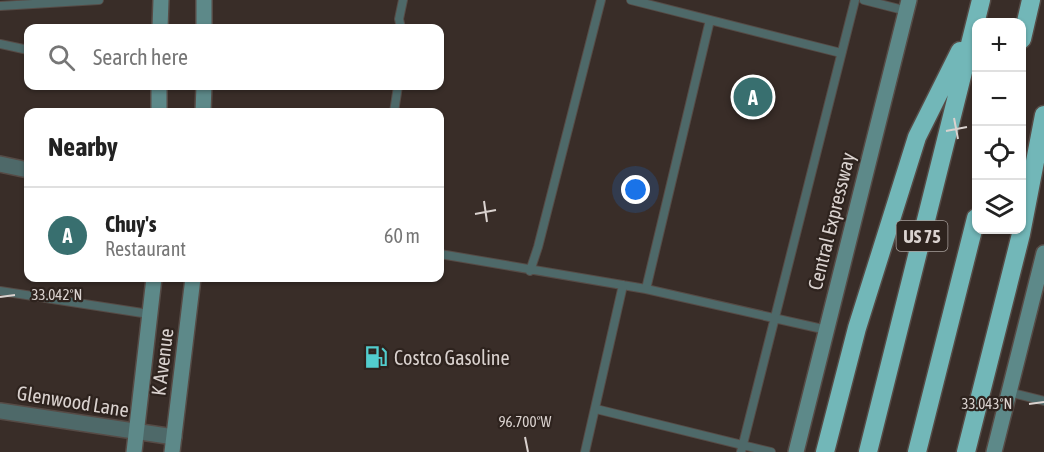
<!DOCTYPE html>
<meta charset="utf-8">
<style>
body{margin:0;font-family:"Asap Condensed",sans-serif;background:#f2f2f2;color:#222}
.controls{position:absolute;right:18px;top:18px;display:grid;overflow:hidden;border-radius:12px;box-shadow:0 2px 4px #0004}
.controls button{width:54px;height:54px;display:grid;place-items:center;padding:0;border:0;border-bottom:2px solid #e0e0e0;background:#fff;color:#222;font:30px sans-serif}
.you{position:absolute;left:636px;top:190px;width:21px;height:21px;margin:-15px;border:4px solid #fff;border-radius:50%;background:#1a73e8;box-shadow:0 0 0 9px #1a73e833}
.badge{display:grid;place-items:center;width:39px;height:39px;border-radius:50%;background:#386f6f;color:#fff;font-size:20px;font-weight:700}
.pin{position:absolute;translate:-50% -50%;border:3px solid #fff;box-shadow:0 2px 6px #0006}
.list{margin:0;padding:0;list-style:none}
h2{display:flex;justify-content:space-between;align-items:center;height:78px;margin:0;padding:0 24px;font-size:26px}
h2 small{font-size:20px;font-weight:400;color:#767676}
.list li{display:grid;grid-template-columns:39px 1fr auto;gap:18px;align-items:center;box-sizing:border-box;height:96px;padding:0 24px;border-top:2px solid #e0e0e0}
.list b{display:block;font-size:22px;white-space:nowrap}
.list p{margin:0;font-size:20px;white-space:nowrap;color:#767676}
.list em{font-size:20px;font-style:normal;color:#767676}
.icon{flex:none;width:33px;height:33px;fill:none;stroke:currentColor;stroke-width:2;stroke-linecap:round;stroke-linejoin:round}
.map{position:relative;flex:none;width:1044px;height:452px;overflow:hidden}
.search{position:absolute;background:#fff;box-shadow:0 2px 4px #0004;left:24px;top:24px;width:420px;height:66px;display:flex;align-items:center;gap:15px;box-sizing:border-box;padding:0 21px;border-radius:12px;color:#767676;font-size:22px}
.panel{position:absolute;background:#fff;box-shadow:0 2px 4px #0004;left:24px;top:108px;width:420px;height:174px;border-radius:12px}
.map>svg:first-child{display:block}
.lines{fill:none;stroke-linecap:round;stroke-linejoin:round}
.lane-casing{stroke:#564b46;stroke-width:10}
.street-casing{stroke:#564b46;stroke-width:18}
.secondary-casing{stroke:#564b46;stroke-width:18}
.highway-casing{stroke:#564b46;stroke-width:21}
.lane{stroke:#4e6969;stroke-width:8}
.street{stroke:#4e6969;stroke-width:15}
.secondary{stroke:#5d8989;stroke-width:15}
.highway{stroke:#72b7b8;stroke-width:18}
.ticks{fill:none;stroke:#dad2cf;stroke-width:2}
.labels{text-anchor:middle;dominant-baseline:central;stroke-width:4.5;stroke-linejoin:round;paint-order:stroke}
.shield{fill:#2e231e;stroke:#a69e9a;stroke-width:1.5}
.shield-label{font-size:18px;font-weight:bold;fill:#dad2cf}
.street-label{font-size:20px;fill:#dad2cf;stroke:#2e231e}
.poi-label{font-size:20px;fill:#dad2cf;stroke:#2e231e;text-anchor:start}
.ticks-label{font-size:15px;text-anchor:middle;fill:#dad2cf;stroke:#2e231e;stroke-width:4.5;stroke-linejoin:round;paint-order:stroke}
</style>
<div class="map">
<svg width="1044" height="452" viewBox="0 0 1044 452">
<rect width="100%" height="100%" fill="#392d28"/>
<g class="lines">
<g class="lane-casing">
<path id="lane" d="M 631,0 L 841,53
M 864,0 L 907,11
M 0,6 L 99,0
M 401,28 L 399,19 L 403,0
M 0,44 L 28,50
M 394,112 L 398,86
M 440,254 L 646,289 L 827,330
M 530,271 L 538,247 L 601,0
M 646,289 L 710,20
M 0,291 L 149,314
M 1009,392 L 1044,401
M 596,409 L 771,452
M 585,452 L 623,285
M 741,452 L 855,0"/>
</g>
<g class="street-casing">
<path id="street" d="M 0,164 L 28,170
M 0,411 L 174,437"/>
</g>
<g class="secondary-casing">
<path id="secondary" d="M 204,0 L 204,28
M 160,28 L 161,0
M 159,112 L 159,86
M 203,112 L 204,86
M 134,452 L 154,278
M 172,452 L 193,278
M 796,452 L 909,0
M 994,452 L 1044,253"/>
</g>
<g class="highway-casing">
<path id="highway" d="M 1022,39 L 1031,0
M 825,452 L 857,328 L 917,137 L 960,51
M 868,452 L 981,0
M 917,452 L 976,218
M 966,452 L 1021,234 L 1044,115"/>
</g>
<use href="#lane" class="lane"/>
<use href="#street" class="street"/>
<use href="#secondary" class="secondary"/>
<use href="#highway" class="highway"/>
</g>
<path class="ticks" d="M 954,118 L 958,139M 946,131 L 967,127M 484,201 L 487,222M 475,214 L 496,210M 0,297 L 15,295M 1029,404 L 1044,402M 525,437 L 528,452"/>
<defs>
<g id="fuel-bare" transform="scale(1.8)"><path d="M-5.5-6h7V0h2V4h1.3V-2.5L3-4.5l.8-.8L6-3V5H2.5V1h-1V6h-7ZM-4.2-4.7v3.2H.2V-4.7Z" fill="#52cdce" stroke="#2e231e" stroke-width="2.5" paint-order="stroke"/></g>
</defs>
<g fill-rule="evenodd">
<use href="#fuel-bare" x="376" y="357"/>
</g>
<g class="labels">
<rect class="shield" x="896.5" y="221" width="51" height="30" rx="4.5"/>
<g class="shield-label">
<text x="922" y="236">US 75</text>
</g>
<g class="street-label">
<text transform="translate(831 221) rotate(-76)">Central Expressway</text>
<text transform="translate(162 362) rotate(-83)">K Avenue</text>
<text transform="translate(73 401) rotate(9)">Glenwood Lane</text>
</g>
<g class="poi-label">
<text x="394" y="357">Costco Gasoline</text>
</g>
</g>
<g class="ticks-label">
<text x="57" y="300">33.042°N</text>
<text x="987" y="409">33.043°N</text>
<text x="525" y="427">96.700°W</text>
</g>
</svg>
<div class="controls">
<button>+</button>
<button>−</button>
<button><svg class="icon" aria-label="locate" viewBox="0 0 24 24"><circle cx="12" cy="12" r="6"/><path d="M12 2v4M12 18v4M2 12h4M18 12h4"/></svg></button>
<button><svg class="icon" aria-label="layers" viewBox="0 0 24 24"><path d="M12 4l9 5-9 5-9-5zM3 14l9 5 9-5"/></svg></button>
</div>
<div class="you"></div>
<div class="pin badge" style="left:753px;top:97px">A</div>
<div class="search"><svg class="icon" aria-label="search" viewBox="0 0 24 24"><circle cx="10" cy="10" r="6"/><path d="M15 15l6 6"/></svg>Search here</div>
<section class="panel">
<h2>Nearby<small></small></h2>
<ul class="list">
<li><span class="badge">A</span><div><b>Chuy's</b><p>Restaurant</p></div><em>60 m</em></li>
</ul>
</section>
</div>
